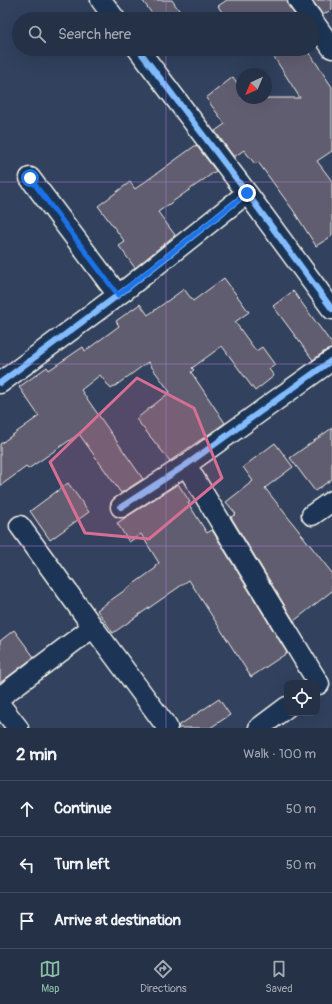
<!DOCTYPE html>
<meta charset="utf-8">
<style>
body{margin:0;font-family:Pangolin,sans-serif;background:#313d51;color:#f1f3f6}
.controls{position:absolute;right:12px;bottom:12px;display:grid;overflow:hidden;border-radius:8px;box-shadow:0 4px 16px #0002}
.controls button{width:36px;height:36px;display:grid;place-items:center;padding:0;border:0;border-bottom:1px solid #424c5f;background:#253146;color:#f1f3f6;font:20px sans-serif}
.compass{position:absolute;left:236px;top:68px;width:36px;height:36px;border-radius:50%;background:#253146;box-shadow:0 4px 16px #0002;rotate:224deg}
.stop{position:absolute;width:12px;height:12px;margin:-9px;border:3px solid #1a73e8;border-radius:50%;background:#fff}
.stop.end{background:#1a73e8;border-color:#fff;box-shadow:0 1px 4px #0008}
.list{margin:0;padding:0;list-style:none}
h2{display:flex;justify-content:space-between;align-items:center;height:52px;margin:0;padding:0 16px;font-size:17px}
h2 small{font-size:13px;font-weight:400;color:#a3a9b3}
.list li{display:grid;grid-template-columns:26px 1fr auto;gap:12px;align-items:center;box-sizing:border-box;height:56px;padding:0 16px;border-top:1px solid #424c5f}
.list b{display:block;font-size:15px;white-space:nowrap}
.list em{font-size:13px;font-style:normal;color:#a3a9b3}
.icon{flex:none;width:22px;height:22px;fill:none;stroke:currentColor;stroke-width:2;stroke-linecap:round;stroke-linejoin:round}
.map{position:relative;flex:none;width:332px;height:728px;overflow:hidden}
.search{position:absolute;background:#253146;box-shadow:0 4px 16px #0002;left:12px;right:12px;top:12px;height:44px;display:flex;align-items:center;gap:10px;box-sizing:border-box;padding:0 14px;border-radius:22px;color:#a3a9b3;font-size:15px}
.sheet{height:220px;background:#253146}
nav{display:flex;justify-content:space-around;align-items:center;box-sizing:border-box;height:56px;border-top:1px solid #424c5f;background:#253146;font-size:11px;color:#a3a9b3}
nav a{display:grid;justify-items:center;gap:2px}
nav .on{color:#8abfa5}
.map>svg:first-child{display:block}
.building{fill:#615d6f;stroke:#f4f1e8}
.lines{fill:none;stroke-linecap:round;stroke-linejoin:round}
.minor-casing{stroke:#f4f1e8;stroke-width:23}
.minor{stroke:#1d3557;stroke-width:20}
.cycleway-casing{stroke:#1d3557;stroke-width:8}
.cycleway{stroke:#80bcff;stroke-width:6}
.route{stroke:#1a73e8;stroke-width:5}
.marked{fill:#d66f93;fill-opacity:0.2;stroke:#d66f93;stroke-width:3;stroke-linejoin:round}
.grid{fill:none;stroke:#ab7bcf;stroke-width:1;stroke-opacity:0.55}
</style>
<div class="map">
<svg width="332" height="728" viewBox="0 0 332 728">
<rect width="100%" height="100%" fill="#31415e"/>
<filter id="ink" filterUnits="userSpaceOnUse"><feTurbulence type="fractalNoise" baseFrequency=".025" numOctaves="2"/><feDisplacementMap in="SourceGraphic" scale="8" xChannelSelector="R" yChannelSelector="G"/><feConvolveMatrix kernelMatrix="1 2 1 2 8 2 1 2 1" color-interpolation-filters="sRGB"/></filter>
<g filter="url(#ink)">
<path class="building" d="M 142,0 L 172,0 L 185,19 L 156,19 Z
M 227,0 L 287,0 L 289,7 L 298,19 L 226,19 L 218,6 Z
M 312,0 L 332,0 L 332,9 L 323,15 Z
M 269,49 L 307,49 L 332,87 L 332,151 L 317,161 L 332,181 L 332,236 L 316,246 L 293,210 L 258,162 L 255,164 L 244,150 L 234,157 L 215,131 L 225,124 L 206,98 L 233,77 L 242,90 L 242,98 L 300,98 Z
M 196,145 L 216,171 L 158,212 L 175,235 L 135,268 L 119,246 L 125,242 L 98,206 L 130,182 L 135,189 Z
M 224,278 L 249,312 L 235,322 L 256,351 L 262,347 L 275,365 L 269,369 L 274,376 L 255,391 L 222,346 L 192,368 L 194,370 L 191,372 L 225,423 L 170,461 L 136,419 L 170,392 L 148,362 L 111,389 L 100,375 L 81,390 L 143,479 L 121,493 L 79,434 L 28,469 L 26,467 L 0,486 L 0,444 L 39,416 L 19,387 L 47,367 L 49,370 L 83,347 L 85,351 L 119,326 L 116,321 L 140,304 L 148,315 L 184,289 L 193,301 Z
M 293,291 L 332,344 L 332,349 L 325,351 L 313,360 L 273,306 Z
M 332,428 L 332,479 L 315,491 L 290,458 Z
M 275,443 L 293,467 L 265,488 L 332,573 L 332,591 L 294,621 L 231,517 L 236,514 L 226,502 L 253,481 L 243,467 Z
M 68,483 L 89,512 L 50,540 L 30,511 Z
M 178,484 L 190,502 L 188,503 L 207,533 L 212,530 L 287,653 L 251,677 L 189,580 L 113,633 L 97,610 L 156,568 L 155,566 L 159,563 L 141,534 L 129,542 L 117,523 Z
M 14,630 L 34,657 L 0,683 L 0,641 Z
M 219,699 L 230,715 L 210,728 L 178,728 L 178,726 Z"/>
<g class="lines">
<g class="minor-casing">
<path id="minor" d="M 101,0 L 115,19
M 298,0 L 312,19
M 313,21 L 332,48
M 138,49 L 247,193 L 332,309
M 30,178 L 118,295
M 0,383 L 129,287 L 247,193
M 186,465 L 319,684
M 121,507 L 186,465 L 332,360
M 312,515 L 332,501
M 93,627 L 167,727
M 0,697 L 93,627 L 20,526
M 0,705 L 18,728
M 259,728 L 287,707"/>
</g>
<use href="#minor" class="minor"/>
<g class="cycleway-casing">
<path id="cycleway" d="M 138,49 L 247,193 L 332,309
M 0,383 L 129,287 L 247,193
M 121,507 L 186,465 L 332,360"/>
</g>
<use href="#cycleway" class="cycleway"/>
</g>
</g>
<g class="lines" filter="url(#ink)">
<path class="route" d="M 30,178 L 118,295 L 247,193"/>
</g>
<path class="marked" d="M 137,378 L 194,408 L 222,478 L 149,539 L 85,533 L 50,462 Z"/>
<path class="grid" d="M 166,0 L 166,19M 166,49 L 166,728M 0,182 L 332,182M 0,364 L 332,364M 0,546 L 332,546"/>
</svg>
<div class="controls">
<button><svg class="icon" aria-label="locate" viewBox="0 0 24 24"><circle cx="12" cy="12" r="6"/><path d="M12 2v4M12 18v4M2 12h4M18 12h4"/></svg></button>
</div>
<svg class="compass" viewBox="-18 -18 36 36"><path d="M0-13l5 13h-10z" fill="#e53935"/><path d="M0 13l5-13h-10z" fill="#a3a9b3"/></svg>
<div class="stop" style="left:30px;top:178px"></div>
<div class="stop end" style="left:247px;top:193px"></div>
<div class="search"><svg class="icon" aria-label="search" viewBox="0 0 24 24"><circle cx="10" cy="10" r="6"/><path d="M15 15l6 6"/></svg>Search here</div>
</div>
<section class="sheet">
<h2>2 min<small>Walk · 100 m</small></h2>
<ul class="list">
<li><svg class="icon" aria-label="ahead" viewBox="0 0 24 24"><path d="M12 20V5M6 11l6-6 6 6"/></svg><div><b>Continue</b></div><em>50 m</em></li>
<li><svg class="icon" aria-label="left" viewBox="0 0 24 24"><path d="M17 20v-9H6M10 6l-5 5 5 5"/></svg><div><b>Turn left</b></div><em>50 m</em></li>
<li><svg class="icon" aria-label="arrive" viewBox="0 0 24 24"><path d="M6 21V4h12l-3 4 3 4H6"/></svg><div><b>Arrive at destination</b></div></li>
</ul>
</section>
<nav>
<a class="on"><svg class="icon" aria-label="map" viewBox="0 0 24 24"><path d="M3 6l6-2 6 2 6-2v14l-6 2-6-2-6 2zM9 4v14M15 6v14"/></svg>Map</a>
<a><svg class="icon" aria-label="directions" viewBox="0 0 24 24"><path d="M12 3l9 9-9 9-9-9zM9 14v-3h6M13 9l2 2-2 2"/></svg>Directions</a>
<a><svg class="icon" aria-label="saved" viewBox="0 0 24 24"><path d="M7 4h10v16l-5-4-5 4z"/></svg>Saved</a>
</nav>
